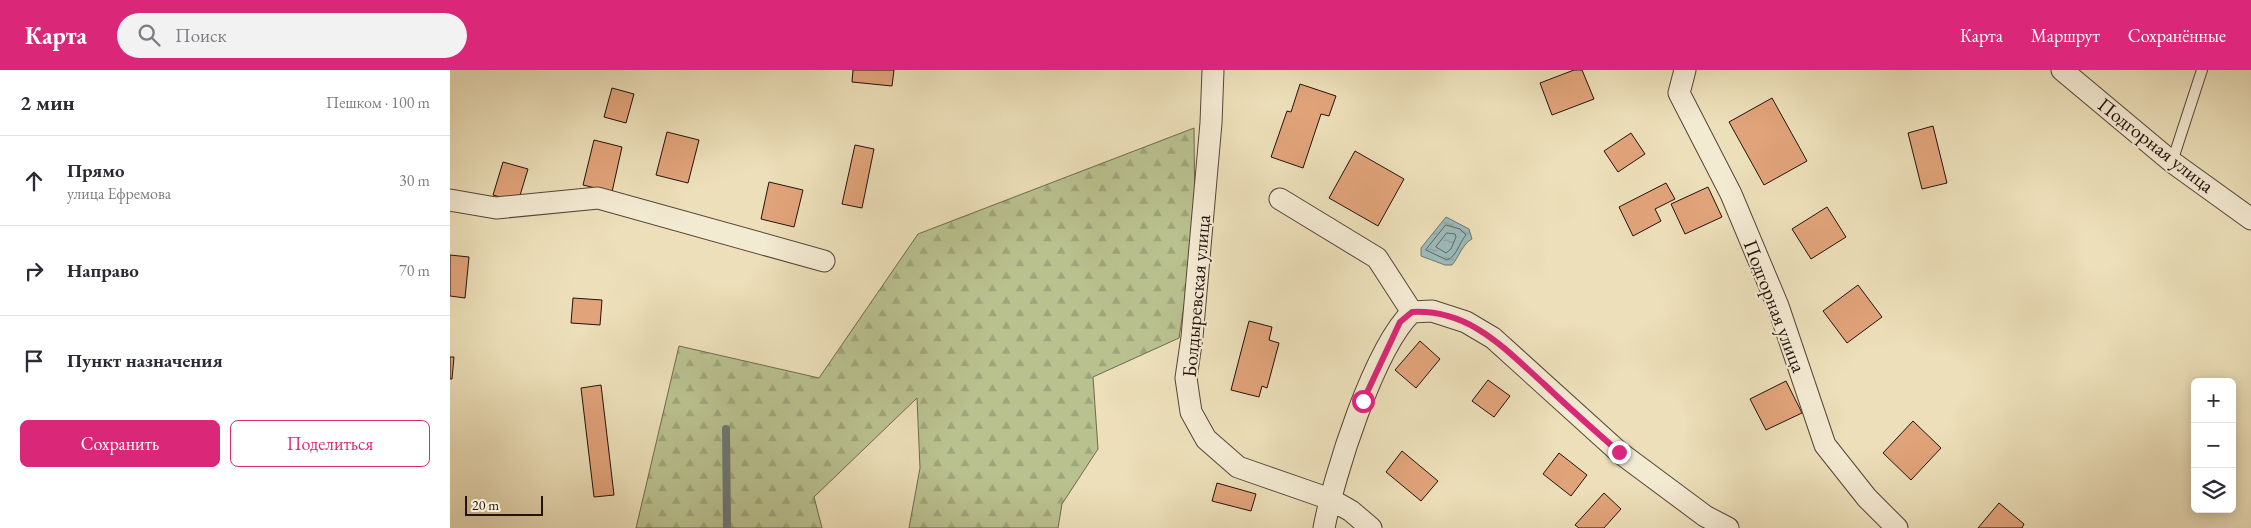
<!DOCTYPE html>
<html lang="ru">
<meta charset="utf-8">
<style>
body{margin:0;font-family:"EB Garamond",serif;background:#f2f2f3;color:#2b2b33}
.controls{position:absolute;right:15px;bottom:15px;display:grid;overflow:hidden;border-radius:8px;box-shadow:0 2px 12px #0003}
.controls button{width:45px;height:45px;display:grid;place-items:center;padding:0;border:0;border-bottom:1px solid #e1e1e2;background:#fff;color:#2b2b33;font:25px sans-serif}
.scale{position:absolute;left:15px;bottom:12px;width:78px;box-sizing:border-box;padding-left:5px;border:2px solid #24120b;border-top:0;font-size:14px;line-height:18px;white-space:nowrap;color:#24120b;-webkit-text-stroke:4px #f3ead2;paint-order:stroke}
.stop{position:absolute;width:15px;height:15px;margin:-11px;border:4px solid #db2777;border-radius:50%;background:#fff}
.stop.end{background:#db2777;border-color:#fff;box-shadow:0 1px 5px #0008}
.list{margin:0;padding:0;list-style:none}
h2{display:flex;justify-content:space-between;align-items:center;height:65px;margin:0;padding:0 20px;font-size:21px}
h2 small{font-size:16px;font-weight:400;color:#7c7c81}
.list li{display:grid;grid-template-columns:32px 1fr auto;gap:15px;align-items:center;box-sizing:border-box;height:90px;padding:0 20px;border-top:1px solid #e1e1e2}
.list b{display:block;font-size:19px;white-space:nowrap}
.list p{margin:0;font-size:16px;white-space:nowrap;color:#7c7c81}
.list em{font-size:16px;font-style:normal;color:#7c7c81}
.actions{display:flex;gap:10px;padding:15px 20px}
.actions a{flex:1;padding:11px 0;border:1px solid #db2777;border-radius:8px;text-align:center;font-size:18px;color:#db2777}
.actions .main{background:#db2777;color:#fff}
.icon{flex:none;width:28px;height:28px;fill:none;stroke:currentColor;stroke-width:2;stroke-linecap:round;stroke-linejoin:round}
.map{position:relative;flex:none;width:1801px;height:458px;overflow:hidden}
header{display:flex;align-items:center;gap:30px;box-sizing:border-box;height:70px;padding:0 25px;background:#db2777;color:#fff}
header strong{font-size:24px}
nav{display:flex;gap:28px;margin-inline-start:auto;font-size:18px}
.search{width:350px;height:45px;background:#f2f2f3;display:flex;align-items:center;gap:12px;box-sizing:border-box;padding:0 18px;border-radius:28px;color:#7c7c81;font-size:19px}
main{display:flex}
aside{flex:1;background:#fff}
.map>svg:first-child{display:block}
.forest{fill:url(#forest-firs);stroke:#6e6a4d}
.water{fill:url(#water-ripples);stroke:#6d7774}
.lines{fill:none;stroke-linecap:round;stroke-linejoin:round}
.shore{stroke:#606662;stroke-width:1}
.stream{stroke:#6d7774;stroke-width:8}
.building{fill:#e1a37a;stroke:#24120b}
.service-casing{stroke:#564536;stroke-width:12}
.minor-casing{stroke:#564536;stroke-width:23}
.service{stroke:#f3ead2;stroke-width:10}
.minor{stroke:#f3ead2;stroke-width:21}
.route{stroke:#db2777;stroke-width:6}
.labels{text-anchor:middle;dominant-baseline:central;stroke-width:4;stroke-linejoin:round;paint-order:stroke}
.street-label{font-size:20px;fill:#24120b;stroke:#f3ead2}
</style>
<header>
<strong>Карта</strong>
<div class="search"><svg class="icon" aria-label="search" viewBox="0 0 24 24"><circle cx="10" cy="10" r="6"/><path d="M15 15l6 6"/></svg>Поиск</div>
<nav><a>Карта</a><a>Маршрут</a><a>Сохранённые</a></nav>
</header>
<main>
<aside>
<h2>2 мин<small>Пешком · 100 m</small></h2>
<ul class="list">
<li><svg class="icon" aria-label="ahead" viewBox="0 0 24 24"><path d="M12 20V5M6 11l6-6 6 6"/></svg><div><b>Прямо</b><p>улица Ефремова</p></div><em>30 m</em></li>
<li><svg class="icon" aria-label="right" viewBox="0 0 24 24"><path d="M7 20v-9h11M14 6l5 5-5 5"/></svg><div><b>Направо</b></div><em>70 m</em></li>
<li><svg class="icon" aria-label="arrive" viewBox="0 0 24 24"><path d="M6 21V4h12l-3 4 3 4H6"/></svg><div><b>Пункт назначения</b></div></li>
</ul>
<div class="actions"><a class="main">Сохранить</a><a>Поделиться</a></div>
</aside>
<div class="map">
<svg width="1801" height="458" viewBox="0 0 1801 458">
<defs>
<pattern id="forest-firs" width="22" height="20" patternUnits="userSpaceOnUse" patternTransform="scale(1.25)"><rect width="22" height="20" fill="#b9c18f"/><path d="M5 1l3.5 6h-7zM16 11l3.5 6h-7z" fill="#9fa57a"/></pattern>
<pattern id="water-ripples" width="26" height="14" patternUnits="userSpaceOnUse" patternTransform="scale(1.25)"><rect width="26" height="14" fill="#9dbaba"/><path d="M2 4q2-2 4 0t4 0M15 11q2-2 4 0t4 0" fill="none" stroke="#879f9f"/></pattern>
</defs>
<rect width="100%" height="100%" fill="#ecdfb9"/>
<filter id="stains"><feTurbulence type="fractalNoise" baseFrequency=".004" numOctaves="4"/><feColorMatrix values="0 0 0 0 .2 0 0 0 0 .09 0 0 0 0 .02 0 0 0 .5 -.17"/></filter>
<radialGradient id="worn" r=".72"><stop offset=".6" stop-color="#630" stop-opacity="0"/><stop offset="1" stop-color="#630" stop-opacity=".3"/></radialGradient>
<path class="forest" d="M 744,58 L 745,165 L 729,268 L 643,307 L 648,379 L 612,434 L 608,458 L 459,458 L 470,398 L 467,328 L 364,427 L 372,458 L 186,458 L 229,276 L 369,308 L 468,164 Z"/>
<path class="water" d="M 996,147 L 1019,159 L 1022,169 C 1013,173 1009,187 1002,195 L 995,195 L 971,186 L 971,178 Z"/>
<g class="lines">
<path class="shore" d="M 996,155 L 1010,159 L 1016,165 C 1009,173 1007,186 997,190 L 976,180 Z
M 997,163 L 1005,164 L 1006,167 L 1001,179 L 996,183 L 986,177 Z"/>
<path class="stream" d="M 276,359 L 277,458"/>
</g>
<path class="building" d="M 403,0 L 444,0 L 442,16 L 402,12 Z
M 1124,0 L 1132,0 L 1144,29 L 1102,45 L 1090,13 Z
M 850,14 L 886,26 L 879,46 L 871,44 L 853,98 L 821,87 L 837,41 L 841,42 Z
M 162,18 L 184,24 L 176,53 L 154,47 Z
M 1322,28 L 1357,91 L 1314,115 L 1279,52 Z
M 1483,56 L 1497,113 L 1472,119 L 1458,63 Z
M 217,62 L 249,70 L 238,113 L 206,105 Z
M 1181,63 L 1195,84 L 1168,102 L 1154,81 Z
M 144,70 L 172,77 L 162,122 L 133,115 Z
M 405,75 L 424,79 L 412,138 L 392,134 Z
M 905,81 L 954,109 L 928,156 L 879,128 Z
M 53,92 L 78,99 L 68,132 L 43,125 Z
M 319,112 L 353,120 L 344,157 L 311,149 Z
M 1216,113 L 1225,129 L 1205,139 L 1211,151 L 1183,166 L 1169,137 Z
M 1258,117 L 1272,147 L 1235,164 L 1221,134 Z
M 1377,137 L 1396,167 L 1361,189 L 1342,159 Z
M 0,185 L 19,187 L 15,228 L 0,226 Z
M 1408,215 L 1432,247 L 1397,273 L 1373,241 Z
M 123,228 L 152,230 L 150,255 L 121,253 Z
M 799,251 L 822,257 L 819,270 L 829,273 L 817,318 L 812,316 L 809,327 L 781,320 Z
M 970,271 L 990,289 L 966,318 L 945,300 Z
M 0,287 L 4,287 L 2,309 L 0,309 Z
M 1038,310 L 1060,326 L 1044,347 L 1022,331 Z
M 1336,311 L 1352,343 L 1316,360 L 1300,329 Z
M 151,315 L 164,425 L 144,427 L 131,318 Z
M 1463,351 L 1491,378 L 1461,410 L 1433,383 Z
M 952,381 L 988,411 L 971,431 L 936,402 Z
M 1109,383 L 1137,405 L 1121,426 L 1093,404 Z
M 767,413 L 806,424 L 801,441 L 762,431 Z
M 1154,423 L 1171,439 L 1154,458 L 1129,458 L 1125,455 Z
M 1549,433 L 1574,454 L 1572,458 L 1528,458 Z"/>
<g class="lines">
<g class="service-casing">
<path id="service" d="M 1722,92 L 1752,0"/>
</g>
<g class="minor-casing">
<path id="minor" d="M 763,0 L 761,53 L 742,267 L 736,308 L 741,342 L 756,369 L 788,397 L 880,429 L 901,441 L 921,458
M 1235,0 L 1229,23 L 1281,124 L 1328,236 L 1375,375 L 1417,428 L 1447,458
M 1612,0 L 1722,92 L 1801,149
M 830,129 L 927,188 L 962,242
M 0,130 L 46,138 L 148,128 L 374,191
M 962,242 L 982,241 L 1016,252 L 1043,268 L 1169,382 L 1255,446 L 1278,458
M 874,458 C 884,405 924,278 962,242"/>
</g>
<use href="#service" class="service"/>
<use href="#minor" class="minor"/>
</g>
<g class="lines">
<path class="route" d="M 913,331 L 950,252 L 962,242 C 1020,239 1055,279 1095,315 C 1119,338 1144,360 1169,382"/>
</g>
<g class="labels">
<g class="street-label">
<text transform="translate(1706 75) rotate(38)">Подгорная улица</text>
<text transform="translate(746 226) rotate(-85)">Болдыревская улица</text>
<text transform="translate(1325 236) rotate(69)">Подгорная улица</text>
</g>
</g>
<rect width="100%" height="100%" filter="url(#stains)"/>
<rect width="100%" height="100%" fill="url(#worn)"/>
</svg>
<div class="controls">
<button>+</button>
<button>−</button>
<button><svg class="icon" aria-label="layers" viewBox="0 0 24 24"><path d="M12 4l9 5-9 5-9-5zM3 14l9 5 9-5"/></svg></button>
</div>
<div class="scale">20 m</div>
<div class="stop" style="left:913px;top:331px"></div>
<div class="stop end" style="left:1169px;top:382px"></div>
</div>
</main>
